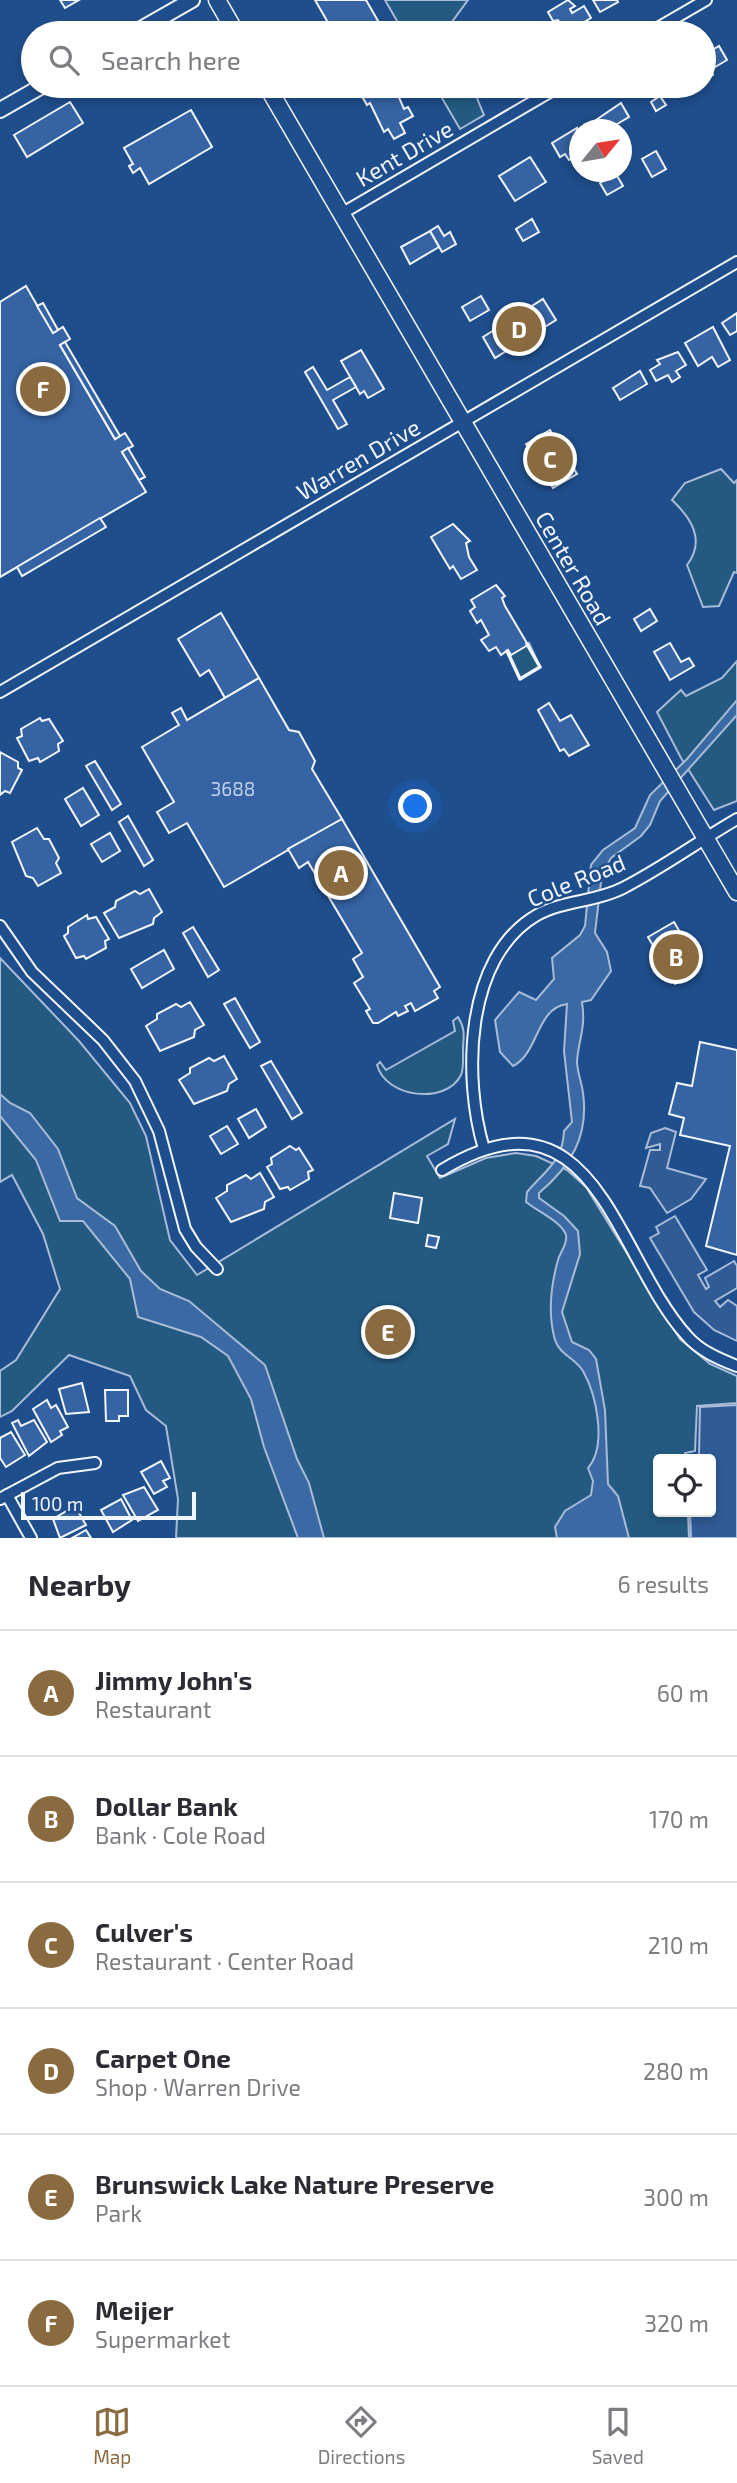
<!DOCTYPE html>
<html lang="en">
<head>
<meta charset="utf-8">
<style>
  :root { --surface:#fff; --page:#f2f2f3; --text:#2b2b33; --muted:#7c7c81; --line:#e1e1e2; --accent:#8a6a3f }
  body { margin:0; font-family:"Exo 2",sans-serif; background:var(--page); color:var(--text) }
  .controls { position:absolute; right:21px; bottom:21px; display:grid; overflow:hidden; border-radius:7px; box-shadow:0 4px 10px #0003 }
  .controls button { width:63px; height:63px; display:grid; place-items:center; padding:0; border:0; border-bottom:2px solid var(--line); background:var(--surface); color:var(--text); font:35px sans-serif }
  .compass { position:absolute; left:569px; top:119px; width:63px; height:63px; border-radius:50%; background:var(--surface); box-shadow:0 4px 10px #0003; rotate:60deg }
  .scale { position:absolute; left:21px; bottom:18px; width:175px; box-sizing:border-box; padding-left:7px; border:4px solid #f2f6ff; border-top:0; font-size:19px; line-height:24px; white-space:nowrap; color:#f2f6ff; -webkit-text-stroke:5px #1f4e8c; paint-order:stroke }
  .you { position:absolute; left:416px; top:807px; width:24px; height:24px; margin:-18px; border:5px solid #fff; border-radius:50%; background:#1a73e8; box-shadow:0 0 0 10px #1a73e833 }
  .badge { display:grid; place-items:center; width:46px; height:46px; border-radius:50%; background:var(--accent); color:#fff; font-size:23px; font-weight:700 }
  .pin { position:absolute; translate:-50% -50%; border:4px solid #fff; box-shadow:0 2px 7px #0006 }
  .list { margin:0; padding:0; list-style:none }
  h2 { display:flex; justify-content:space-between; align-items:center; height:91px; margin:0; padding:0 28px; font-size:30px }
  h2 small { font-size:23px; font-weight:400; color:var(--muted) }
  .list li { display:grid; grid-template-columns:46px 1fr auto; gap:21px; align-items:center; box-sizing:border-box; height:126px; padding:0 28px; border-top:2px solid var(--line) }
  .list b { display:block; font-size:26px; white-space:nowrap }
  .list p { margin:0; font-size:23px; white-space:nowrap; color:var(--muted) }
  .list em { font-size:23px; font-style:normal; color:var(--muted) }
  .icon { flex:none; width:38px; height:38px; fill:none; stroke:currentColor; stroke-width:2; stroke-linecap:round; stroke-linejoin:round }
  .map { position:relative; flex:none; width:737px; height:1538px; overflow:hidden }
  .search { position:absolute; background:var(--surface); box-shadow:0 4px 10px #0003; left:21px; right:21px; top:21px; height:77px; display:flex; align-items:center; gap:18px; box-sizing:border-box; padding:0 24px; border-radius:38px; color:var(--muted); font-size:26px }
  .sheet { height:847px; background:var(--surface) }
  nav { display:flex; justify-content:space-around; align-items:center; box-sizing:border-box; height:98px; border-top:2px solid var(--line); background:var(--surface); font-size:19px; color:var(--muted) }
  nav a { display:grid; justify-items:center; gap:4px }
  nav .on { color:var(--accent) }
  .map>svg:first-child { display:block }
</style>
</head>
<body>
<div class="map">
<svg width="737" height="1538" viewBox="0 0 737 1538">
  <rect width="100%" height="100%" fill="#1f4e8c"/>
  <g fill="#245a82" stroke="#a8bbd7" stroke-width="2">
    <polygon points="385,0 468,0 446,30 448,33 404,33"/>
    <polygon points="435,86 472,86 484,115 460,129"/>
    <path d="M721 469 734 483 737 480V573L734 572 719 606 703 607 687 565C706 540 691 518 672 500L685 483Z"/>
    <polygon points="529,643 540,667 520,679 507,651 511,655"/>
    <polygon points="737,661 737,801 714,810 681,758 657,712 681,690 686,696 722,678"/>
    <polygon points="0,958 79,1041 130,1103 146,1136 170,1240 197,1275 455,1119 448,1144 427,1156 440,1178 486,1158 516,1153 536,1156 567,1170 586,1187 680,1339 710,1364 737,1376 737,1403 697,1406 695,1451 685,1453 685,1459 658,1459 658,1512 688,1512 689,1538 176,1538 178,1499 166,1426 146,1410 130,1376 69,1355 12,1411 0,1417 0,1371 16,1360 60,1289 43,1234 12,1175 0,1182"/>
    <path d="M458 1017C465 1028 464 1035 463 1048 463 1056 464 1068 461 1075 446 1105 386 1098 377 1065L380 1062 386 1070 455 1031 453 1021Z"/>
  </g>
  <g fill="#305b95" stroke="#a8bbd7" stroke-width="2">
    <polygon points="665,1128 676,1132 667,1168 706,1179 691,1199 667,1213 650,1188 640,1186 650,1150 660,1150 660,1144 646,1148 651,1133"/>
    <polygon points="675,1216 707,1270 698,1275 706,1289 709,1287 705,1278 734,1261 737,1266 737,1288 715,1301 720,1307 728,1300 737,1306 737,1341 714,1330 694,1312 650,1238 659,1233 656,1227"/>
    <polygon points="737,1405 737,1538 691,1538 690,1512 711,1512 711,1459 689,1459 689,1457 699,1455 700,1407"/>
  </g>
  <g fill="#3b69a3" stroke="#a8bbd7" stroke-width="2">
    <path d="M737 700V715L660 801 650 825 641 836 611 858 602 873 595 933 607 952 611 971 591 1000 582 1002C586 1028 579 1037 577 1061 577 1072 582 1083 583 1093 589 1136 571 1166 539 1193V1198L564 1216 578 1231 580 1254 562 1312 572 1342 589 1350 596 1359 605 1410 608 1484 618 1496 629 1538H557L555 1527 565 1511 591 1495 593 1481 588 1468C607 1446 597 1396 583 1371 575 1358 560 1355 555 1340 548 1315 551 1285 558 1260 560 1252 568 1244 566 1235 562 1222 537 1211 526 1202L527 1192C545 1171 563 1161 564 1131L572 1122 564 1051 567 1004C536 1008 539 1053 513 1066L500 1052 495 1020 519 992 536 1000 554 979 552 958 580 935 585 926 591 865 603 850 635 828 650 795 687 759Z"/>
    <polygon points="0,1094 10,1103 30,1113 58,1149 77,1198 115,1226 141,1271 160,1289 189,1301 265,1365 297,1459 309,1483 324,1538 298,1538 264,1447 251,1399 228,1356 201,1337 138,1317 130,1279 83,1221 60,1221 36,1160 0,1116"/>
  </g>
  <g fill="#3563a3" stroke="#f2f6ff" stroke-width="2">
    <polygon points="60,0 79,0 65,8"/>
    <polygon points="315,0 366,0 385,33 334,33"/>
    <polygon points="568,0 575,6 570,9 572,13 584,6 591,18 565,33 557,33 553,24 559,20 553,21 548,12"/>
    <polygon points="593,0 617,0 618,2 600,12"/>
    <polygon points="719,46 727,60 710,70 713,75 704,80 704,55"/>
    <polygon points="351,86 394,86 404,109 408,107 413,116 400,123 405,133 394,139 388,129 384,132 370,103 367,105 360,93 357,95"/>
    <polygon points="658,86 680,86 663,95"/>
    <polygon points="660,96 666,105 656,111 651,102"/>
    <polygon points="70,102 83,123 27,157 14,135"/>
    <polygon points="621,103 629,117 607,130 597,130 593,122"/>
    <polygon points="191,110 212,147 149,184 140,168 133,173 129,166 133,164 124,148"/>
    <polygon points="577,128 580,154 569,160 565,154 560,157 552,143"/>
    <polygon points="656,151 666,169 652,177 642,159"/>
    <polygon points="530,157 546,182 515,201 499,176"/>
    <polygon points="616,174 623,186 607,195 600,183"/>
    <polygon points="532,219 539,232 523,241 516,229"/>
    <polygon points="438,226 444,236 450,232 456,244 442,252 430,231"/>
    <polygon points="430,231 439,247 410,264 401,247"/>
    <polygon points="26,286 53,333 63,327 70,339 60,345 115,439 125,433 133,446 122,452 146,492 0,577 0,302"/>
    <polygon points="481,296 489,310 470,321 462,307"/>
    <polygon points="543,299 556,320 495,358 483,337"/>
    <polygon points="43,303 58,330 53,333 37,306"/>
    <polygon points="737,313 737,331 730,335 722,323"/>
    <polygon points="713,327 730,360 718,367 712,357 698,366 685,343"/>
    <polygon points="65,342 120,436 115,439 60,345"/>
    <polygon points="361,350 384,389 368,398 364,391 360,394 341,361"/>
    <polygon points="678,352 686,365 676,371 680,377 672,382 668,375 656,381 650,370 660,364 657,360"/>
    <polygon points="313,367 327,390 350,377 356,387 333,400 347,424 338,429 305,372"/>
    <polygon points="640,371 647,384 620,400 613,388"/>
    <polygon points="550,430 577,474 553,488 526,444"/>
    <polygon points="128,448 145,477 139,480 122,452"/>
    <polygon points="100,518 106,527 22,576 17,567"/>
    <polygon points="453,524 470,541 466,543 469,557 477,570 461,579 453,566 450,569 431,537"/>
    <polygon points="496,585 505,596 502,598 505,606 528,645 511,655 508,650 501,655 496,647 489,651 481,640 489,635 481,620 477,623 470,611 475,607 471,600"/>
    <polygon points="650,609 657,621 641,631 634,619"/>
    <polygon points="221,613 259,678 225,698 209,670 200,676 178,639"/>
    <polygon points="670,643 681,662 689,658 694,666 670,680 654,652"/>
    <polygon points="259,678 289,730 299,732 315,761 312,769 342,819 224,887 187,823 169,833 157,812 174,802 142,747 179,725 172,713 181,708 187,720"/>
    <polygon points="549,703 560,721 571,715 589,745 569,756 564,749 560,751 538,710"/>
    <polygon points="40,718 42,721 49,719 63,741 58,744 59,751 40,762 38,758 29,761 17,738 22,736 21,729"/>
    <polygon points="0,752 18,762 18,768 22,770 10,793 5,791 0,795"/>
    <polygon points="95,761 121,804 112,810 86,766"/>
    <polygon points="83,788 99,815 81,826 65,799"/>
    <polygon points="128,816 153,860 144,866 119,822"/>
    <polygon points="342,819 440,987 434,991 438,998 415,1011 411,1003 405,1006 408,1011 398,1016 396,1012 378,1023 373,1023 366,1011 370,1009 354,983 363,977 353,959 362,953 308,862 299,868 288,849"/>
    <polygon points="37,828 44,839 49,839 59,858 56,863 61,873 38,886 33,878 26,876 12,842"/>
    <polygon points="110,833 120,851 102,862 91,844"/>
    <polygon points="149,889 162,912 154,918 153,924 119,938 104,913 115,907 116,901 135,891 140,894"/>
    <polygon points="87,915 88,919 96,917 109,939 105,941 106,948 86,959 84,956 76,958 64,936 68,933 68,927"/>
    <polygon points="674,922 695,958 681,966 687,977 675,984 648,937"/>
    <polygon points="193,927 219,970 208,977 183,933"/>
    <polygon points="164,950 174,969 142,988 131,969"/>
    <polygon points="235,998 260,1042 250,1048 224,1004"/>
    <polygon points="190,1002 204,1025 195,1030 194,1037 160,1051 146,1026 157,1019 157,1014 176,1004 181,1007"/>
    <polygon points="700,1042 737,1050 737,1255 706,1246 730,1146 680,1135 684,1118 669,1114 677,1083 692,1086"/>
    <polygon points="224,1056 237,1079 229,1084 227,1091 194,1104 179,1080 190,1073 190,1068 209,1058 214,1061"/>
    <polygon points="271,1061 302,1113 292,1119 261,1066"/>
    <polygon points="256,1109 266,1127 249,1138 238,1119"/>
    <polygon points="227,1126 238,1144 221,1154 210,1136"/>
    <polygon points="290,1146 296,1150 299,1148 313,1170 308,1172 309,1179 290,1190 288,1187 280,1189 267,1167 272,1164 271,1158"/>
    <polygon points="260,1173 274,1197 265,1202 264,1209 231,1222 216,1198 227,1191 227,1185 246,1175 251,1179"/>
    <polygon points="394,1193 422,1198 418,1223 390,1218"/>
    <polygon points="428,1235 439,1237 436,1248 426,1246"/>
    <polygon points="82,1383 89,1412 66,1414 59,1389"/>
    <polygon points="105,1390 128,1390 128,1416 119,1416 119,1421 106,1421"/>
    <polygon points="47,1400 51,1408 56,1405 68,1427 60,1431 62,1435 51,1442 33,1409"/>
    <polygon points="18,1420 21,1426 34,1420 47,1442 29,1456 12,1423"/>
    <polygon points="11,1432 25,1455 6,1467 0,1458 0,1438"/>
    <polygon points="161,1461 170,1478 163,1481 167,1487 154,1494 141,1472"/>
    <polygon points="144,1487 158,1510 138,1521 123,1495"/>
    <polygon points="121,1499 132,1520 113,1532 101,1510"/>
    <polygon points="75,1506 86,1525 60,1538 53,1519"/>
    <polygon points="86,1530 91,1538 72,1538"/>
  </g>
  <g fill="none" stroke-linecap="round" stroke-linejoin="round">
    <g stroke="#f2f6ff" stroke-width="14">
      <g id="street">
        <polyline points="649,33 706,0"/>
        <polyline points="341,214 560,86"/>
        <polyline points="0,692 737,262"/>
        <polyline points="0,926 32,972 103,1040 135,1081 159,1131 185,1229 196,1247 217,1269"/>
        <path d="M484 1149C463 1079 464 957 537 915 564 900 596 902 623 888 662 868 699 841 737 819"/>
        <path d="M442 1170C596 1077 614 1256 687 1336 700 1351 719 1359 737 1366"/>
        <polyline points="7,1495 31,1538"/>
        <polyline points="0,1499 58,1468 95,1463"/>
      </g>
    </g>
    <g stroke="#f2f6ff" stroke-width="18">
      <g id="secondary">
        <polyline points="134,33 192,0"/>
        <polyline points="0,110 42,86"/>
      </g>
    </g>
    <g stroke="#f2f6ff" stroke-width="19">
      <g id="primary">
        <polyline points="217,0 236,33"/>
        <polyline points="267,86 737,892"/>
      </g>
    </g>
    <use href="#street" stroke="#1f4e8c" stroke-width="10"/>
    <use href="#secondary" stroke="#1f4e8c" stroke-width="14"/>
    <use href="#primary" stroke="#1f4e8c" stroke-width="16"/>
    <polyline stroke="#f2f6ff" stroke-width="3.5" points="507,651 520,679 540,667 527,644"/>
  </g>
  <g text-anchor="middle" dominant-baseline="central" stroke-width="5" stroke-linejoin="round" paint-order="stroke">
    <g font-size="19" fill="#c3d1e8">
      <text x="233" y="788">3688</text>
    </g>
    <g font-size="23" fill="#f2f6ff" stroke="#1f4e8c">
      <text transform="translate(404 153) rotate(-30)">Kent Drive</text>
      <text transform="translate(358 459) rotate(-30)">Warren Drive</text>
      <text transform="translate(574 568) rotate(60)">Center Road</text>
      <text transform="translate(576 880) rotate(-22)">Cole Road</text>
    </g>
  </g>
</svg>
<div class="controls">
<button><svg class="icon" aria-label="locate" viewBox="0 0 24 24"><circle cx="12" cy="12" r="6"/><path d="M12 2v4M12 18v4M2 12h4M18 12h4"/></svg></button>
</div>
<svg class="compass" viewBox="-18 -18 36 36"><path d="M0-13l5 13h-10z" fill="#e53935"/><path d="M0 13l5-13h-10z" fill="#7c7c81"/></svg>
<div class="scale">100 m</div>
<div class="you"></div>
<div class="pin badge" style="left:341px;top:873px">A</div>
<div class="pin badge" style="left:676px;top:957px">B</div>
<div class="pin badge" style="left:550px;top:459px">C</div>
<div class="pin badge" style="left:519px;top:329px">D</div>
<div class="pin badge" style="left:388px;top:1332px">E</div>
<div class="pin badge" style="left:43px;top:389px">F</div>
<div class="search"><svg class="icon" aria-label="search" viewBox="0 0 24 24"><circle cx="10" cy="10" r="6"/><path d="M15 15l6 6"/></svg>Search here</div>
</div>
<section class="sheet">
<h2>Nearby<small>6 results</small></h2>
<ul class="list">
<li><span class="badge">A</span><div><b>Jimmy John's</b><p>Restaurant</p></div><em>60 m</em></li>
<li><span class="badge">B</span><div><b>Dollar Bank</b><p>Bank · Cole Road</p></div><em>170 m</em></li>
<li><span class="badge">C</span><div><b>Culver's</b><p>Restaurant · Center Road</p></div><em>210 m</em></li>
<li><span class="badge">D</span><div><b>Carpet One</b><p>Shop · Warren Drive</p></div><em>280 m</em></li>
<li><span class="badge">E</span><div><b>Brunswick Lake Nature Preserve</b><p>Park</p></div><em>300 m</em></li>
<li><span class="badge">F</span><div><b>Meijer</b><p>Supermarket</p></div><em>320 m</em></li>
</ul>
</section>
<nav>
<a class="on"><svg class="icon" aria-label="map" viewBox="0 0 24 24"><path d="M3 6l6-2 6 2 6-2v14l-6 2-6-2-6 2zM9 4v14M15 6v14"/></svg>Map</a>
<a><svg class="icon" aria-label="directions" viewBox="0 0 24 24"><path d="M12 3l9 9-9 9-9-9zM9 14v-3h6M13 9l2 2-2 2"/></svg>Directions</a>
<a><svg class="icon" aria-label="saved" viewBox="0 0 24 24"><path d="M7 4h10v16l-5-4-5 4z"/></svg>Saved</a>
</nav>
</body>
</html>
